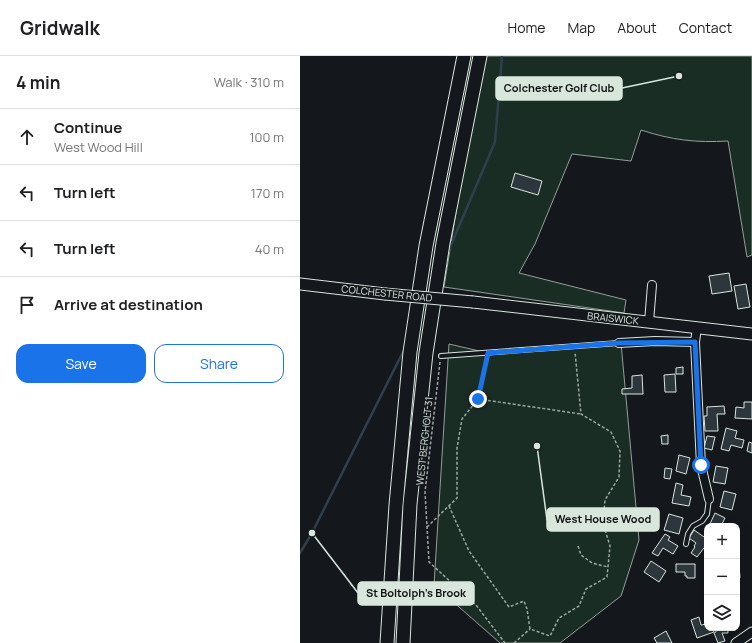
<!DOCTYPE html>
<html lang="en">
<head>
<meta charset="utf-8">
<style>
  :root { --surface:#fff; --page:#f2f2f2; --text:#202124; --muted:#757577; --line:#e0e0e0; --accent:#1a73e8 }
  body { margin:0; font-family:Manrope,sans-serif; background:var(--page); color:var(--text) }
  .controls { position:absolute; right:12px; bottom:12px; display:grid; overflow:hidden; border-radius:8px; box-shadow:0 2px 10px #0003 }
  .controls button { width:36px; height:36px; display:grid; place-items:center; padding:0; border:0; border-bottom:1px solid var(--line); background:var(--surface); color:var(--text); font:20px sans-serif }
  .stop { position:absolute; width:12px; height:12px; margin:-9px; border:3px solid #1a73e8; border-radius:50%; background:#fff }
  .stop.end { background:#1a73e8; border-color:#fff; box-shadow:0 1px 4px #0008 }
  .list { margin:0; padding:0; list-style:none }
  h2 { display:flex; justify-content:space-between; align-items:center; height:52px; margin:0; padding:0 16px; font-size:17px }
  h2 small { font-size:13px; font-weight:400; color:var(--muted) }
  .list li { display:grid; grid-template-columns:26px 1fr auto; gap:12px; align-items:center; box-sizing:border-box; height:56px; padding:0 16px; border-top:1px solid var(--line) }
  .list b { display:block; font-size:15px; white-space:nowrap }
  .list p { margin:0; font-size:13px; white-space:nowrap; color:var(--muted) }
  .list em { font-size:13px; font-style:normal; color:var(--muted) }
  .actions { display:flex; gap:8px; padding:12px 16px }
  .actions a { flex:1; padding:9px 0; border:1px solid var(--accent); border-radius:12px; text-align:center; font-size:14px; color:var(--accent) }
  .actions .main { background:var(--accent); color:#fff }
  .icon { flex:none; width:22px; height:22px; fill:none; stroke:currentColor; stroke-width:2; stroke-linecap:round; stroke-linejoin:round }
  .map { position:relative; flex:none; width:452px; height:587px; overflow:hidden }
  header { display:flex; align-items:center; gap:24px; box-sizing:border-box; height:56px; padding:0 20px; background:var(--surface); border-bottom:1px solid var(--line) }
  header strong { font-size:19px }
  nav { display:flex; gap:22px; margin-inline-start:auto; font-size:14px }
  main { display:flex }
  aside { flex:1; background:var(--surface) }
  .map>svg:first-child { display:block }
</style>
</head>
<body>
<header>
<strong>Gridwalk</strong>
<nav><a>Home</a><a>Map</a><a>About</a><a>Contact</a></nav>
</header>
<main>
<aside>
<h2>4 min<small>Walk · 310 m</small></h2>
<ul class="list">
<li><svg class="icon" aria-label="ahead" viewBox="0 0 24 24"><path d="M12 20V5M6 11l6-6 6 6"/></svg><div><b>Continue</b><p>West Wood Hill</p></div><em>100 m</em></li>
<li><svg class="icon" aria-label="left" viewBox="0 0 24 24"><path d="M17 20v-9H6M10 6l-5 5 5 5"/></svg><div><b>Turn left</b></div><em>170 m</em></li>
<li><svg class="icon" aria-label="left" viewBox="0 0 24 24"><path d="M17 20v-9H6M10 6l-5 5 5 5"/></svg><div><b>Turn left</b></div><em>40 m</em></li>
<li><svg class="icon" aria-label="arrive" viewBox="0 0 24 24"><path d="M6 21V4h12l-3 4 3 4H6"/></svg><div><b>Arrive at destination</b></div></li>
</ul>
<div class="actions"><a class="main">Save</a><a>Share</a></div>
</aside>
<div class="map">
<svg width="452" height="587" viewBox="0 0 452 587">
  <rect width="100%" height="100%" fill="#14181c"/>
  <g fill="#1a2d24" stroke="#939e99">
    <path d="M181 0H452V199L447 201 428 85C397 87 371 84 341 74L331 105 272 98 235 188 219 217 326 244 324 257 144 231Z"/>
    <polygon points="321,287 339,484 321,540 260,587 200,587 134,529 149,288 188,297"/>
  </g>
  <g fill="none" stroke-linecap="round" stroke-linejoin="round">
    <g stroke="#2f3f4d" stroke-width="2.5">
      <polyline points="148,196 195,86 202,0"/>
      <polyline points="0,497 12,477 105,292"/>
    </g>
  </g>
  <g fill="#2c363c" stroke="#d8e6dc">
    <polygon points="215,117 242,125 238,139 211,131"/>
    <polygon points="429,217 432,235 412,238 409,220"/>
    <polygon points="446,228 450,251 438,253 434,230"/>
    <polygon points="383,311 383,318 376,318 376,312"/>
    <polygon points="375,318 376,336 365,336 364,319"/>
    <polygon points="342,319 343,338 322,338 322,333 332,332 332,320"/>
    <polygon points="444,346 452,346 452,363 435,362 436,351 444,352"/>
    <polygon points="424,350 425,358 417,358 418,375 405,375 404,360 407,360 407,351"/>
    <polygon points="426,372 437,375 435,382 444,384 442,392 431,389 429,395 421,393"/>
    <polygon points="368,379 368,388 362,388 361,380"/>
    <polygon points="407,380 415,381 412,394 404,392"/>
    <polygon points="449,386 452,387 452,397 447,395"/>
    <polygon points="379,399 390,402 386,418 376,415"/>
    <polygon points="416,410 428,412 425,428 413,426"/>
    <polygon points="365,412 372,413 370,423 364,422"/>
    <polygon points="376,427 383,429 381,439 391,441 389,450 372,447"/>
    <polygon points="424,435 436,438 432,454 420,451"/>
    <polygon points="415,457 425,462 421,470 409,470"/>
    <polygon points="369,458 383,462 379,478 364,474"/>
    <polygon points="394,474 407,483 407,488 397,501 391,497 395,491 394,490 396,487 389,482"/>
    <polygon points="365,478 370,481 368,484 378,490 373,498 363,492 358,500 352,497"/>
    <polygon points="351,505 366,515 359,526 344,516"/>
    <polygon points="376,508 395,508 395,522 387,522 387,520 385,520 385,516 376,516"/>
    <polygon points="437,508 439,508 440,522 437,522"/>
    <polygon points="399,561 401,569 407,568 407,572 412,572 414,576 397,582 391,564"/>
    <polygon points="416,572 428,572 428,577 422,577 425,585 418,587 414,577 416,576"/>
    <polygon points="366,575 372,587 357,587 354,582"/>
  </g>
  <g fill="none" stroke-linecap="round" stroke-linejoin="round">
    <g stroke="#d8e6dc" stroke-width="6">
      <g id="service">
        <polyline points="141,300 319,287"/>
        <polyline points="386,488 388,478 393,470 402,465 407,458 409,443"/>
      </g>
    </g>
    <g stroke="#d8e6dc" stroke-width="10">
      <g id="minor">
        <polyline points="349,266 352,229"/>
        <polyline points="397,271 395,286 401,409 409,443"/>
        <polyline points="319,287 355,285 395,286"/>
      </g>
    </g>
    <g stroke="#d8e6dc" stroke-width="11">
      <polyline id="tertiary" points="436,587 452,576"/>
    </g>
    <g stroke="#d8e6dc" stroke-width="13">
      <g id="secondary">
        <polyline points="0,228 85,238"/>
        <polyline points="173,246 452,278"/>
      </g>
    </g>
    <g stroke="#d8e6dc" stroke-width="15">
      <g id="trunk">
        <polyline points="87,587 96,449 110,296 126,190 164,0"/>
        <polyline points="103,587 110,448 126,297 143,187 180,0"/>
      </g>
    </g>
    <g stroke="#9da8a2" stroke-width="1.5" stroke-dasharray="3 2" stroke-linecap="butt">
      <polyline points="140,306 125,436 129,506 176,549 205,587"/>
      <polyline points="178,343 281,358"/>
      <polyline points="149,450 169,495 209,551 224,545 227,553 230,573 250,580 259,562 279,550 286,533 307,521 310,490 303,467 305,444 319,421 320,395 311,376 281,358 275,296"/>
      <polyline points="127,471 157,442 157,392 162,363 178,343 187,304"/>
      <polyline points="278,490 281,499 292,507 308,511"/>
      <polyline points="214,587 230,573"/>
    </g>
    <use href="#service" stroke="#14181c" stroke-width="4"/>
    <use href="#minor" stroke="#14181c" stroke-width="8"/>
    <use href="#tertiary" stroke="#14181c" stroke-width="9"/>
    <use href="#secondary" stroke="#14181c" stroke-width="11"/>
    <use href="#trunk" stroke="#14181c" stroke-width="13"/>
    <g stroke="#d8e6dc" stroke-width="13" stroke-linecap="butt">
      <polyline id="secondary-bridge" points="85,238 173,246"/>
    </g>
    <use href="#secondary-bridge" stroke="#14181c" stroke-width="11"/>
  </g>
  <g fill="none" stroke-linecap="round" stroke-linejoin="round">
    <polyline stroke="#1a73e8" stroke-width="5" points="178,343 188,297 318,287 395,286 401,409"/>
  </g>
  <g text-anchor="middle" dominant-baseline="central" stroke-width="3" stroke-linejoin="round" paint-order="stroke">
    <g font-size="10" fill="#d8e6dc" stroke="#14181c">
      <text transform="translate(87 237) rotate(6)">COLCHESTER ROAD</text>
      <text transform="translate(313 262) rotate(6)">BRAISWICK</text>
      <text transform="translate(124 385) rotate(-84)">WEST BERGHOLT 31</text>
    </g>
  </g>
  <path fill="none" stroke="#d8e6dc" stroke-width="1.5" d="M379 20L322 32M237 390L247 464M12 477L58 537"/>
  <g fill="#d8e6dc" stroke="#14181c" stroke-width="1.5">
    <circle cx="379" cy="20" r="4"/>
    <circle cx="237" cy="390" r="4"/>
    <circle cx="12" cy="477" r="4"/>
  </g>
  <g fill="#d8e6dc" stroke="#d8e6dc" stroke-width="1.5">
    <rect x="196" y="21" width="126" height="23" rx="4"/>
    <rect x="247" y="452" width="112" height="23" rx="4"/>
    <rect x="58" y="526" width="116" height="23" rx="4"/>
  </g>
  <g font-size="11" text-anchor="middle" font-weight="bold" fill="#111">
    <text x="259" y="36">Colchester Golf Club</text>
    <text x="303" y="467">West House Wood</text>
    <text x="116" y="541">St Boltolph's Brook</text>
  </g>
</svg>
<div class="controls">
<button>+</button>
<button>−</button>
<button><svg class="icon" aria-label="layers" viewBox="0 0 24 24"><path d="M12 4l9 5-9 5-9-5zM3 14l9 5 9-5"/></svg></button>
</div>
<div class="stop" style="left:401px;top:409px"></div>
<div class="stop end" style="left:178px;top:343px"></div>
</div>
</main>
</body>
</html>
